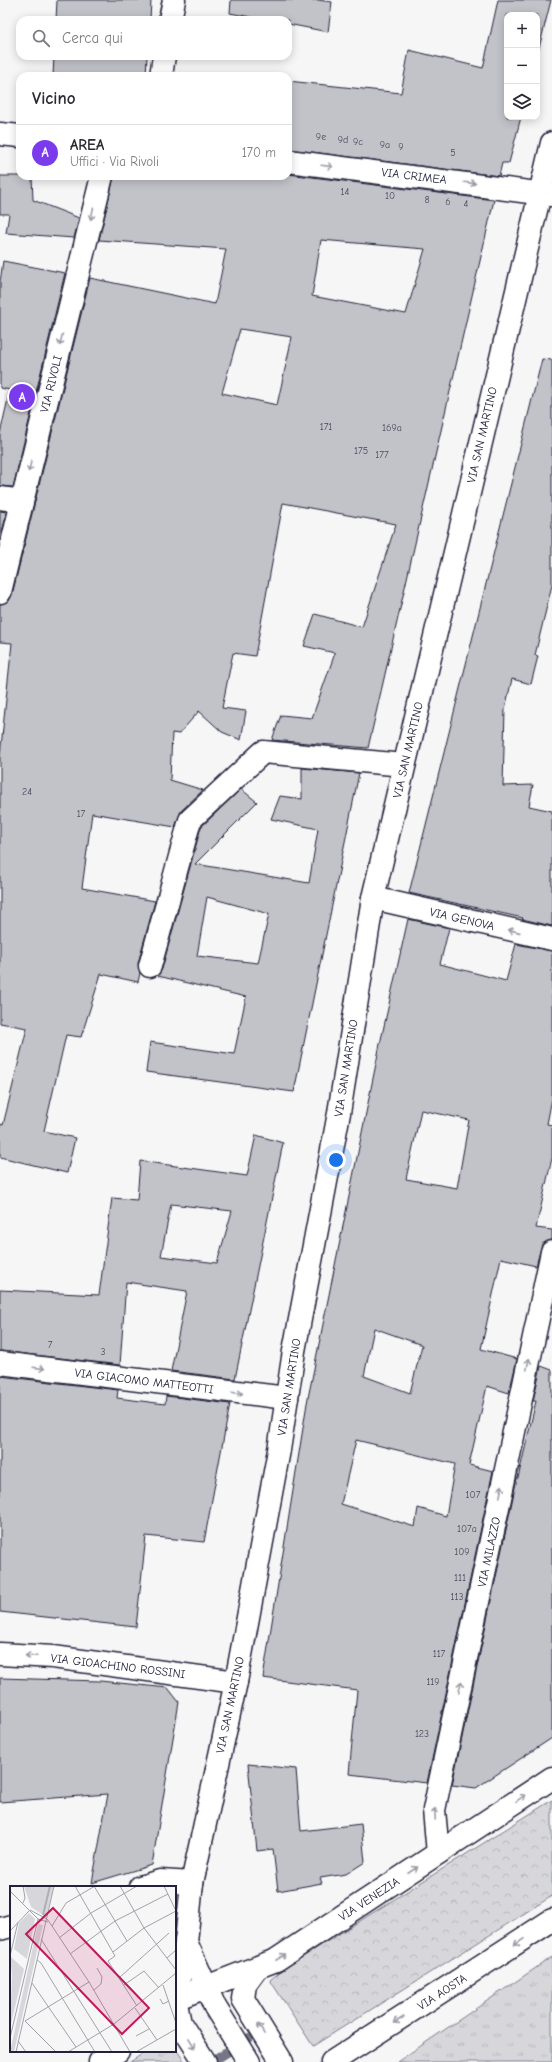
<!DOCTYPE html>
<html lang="it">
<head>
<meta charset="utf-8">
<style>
  :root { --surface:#fff; --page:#f7f7f7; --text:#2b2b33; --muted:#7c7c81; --line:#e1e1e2; --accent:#7c3aed }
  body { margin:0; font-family:"Comic Neue",sans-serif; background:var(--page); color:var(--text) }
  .controls { position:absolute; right:12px; top:12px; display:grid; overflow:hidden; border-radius:8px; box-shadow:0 2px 10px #0003 }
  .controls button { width:36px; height:36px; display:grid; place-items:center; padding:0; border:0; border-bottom:1px solid var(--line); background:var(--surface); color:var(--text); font:20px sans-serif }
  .you { position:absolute; left:336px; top:1160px; width:14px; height:14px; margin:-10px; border:3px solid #fff; border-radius:50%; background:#1a73e8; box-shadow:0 0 0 6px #1a73e833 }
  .badge { display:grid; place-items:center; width:26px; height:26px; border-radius:50%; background:var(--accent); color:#fff; font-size:13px; font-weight:700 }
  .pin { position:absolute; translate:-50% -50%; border:2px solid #fff; box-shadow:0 1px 4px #0006 }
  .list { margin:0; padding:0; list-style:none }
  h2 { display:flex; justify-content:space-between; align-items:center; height:52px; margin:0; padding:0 16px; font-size:17px }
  h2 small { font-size:13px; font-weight:400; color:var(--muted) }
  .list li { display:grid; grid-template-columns:26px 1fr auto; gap:12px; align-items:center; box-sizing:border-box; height:56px; padding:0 16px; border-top:1px solid var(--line) }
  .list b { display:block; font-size:15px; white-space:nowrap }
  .list p { margin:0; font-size:13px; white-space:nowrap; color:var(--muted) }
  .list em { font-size:13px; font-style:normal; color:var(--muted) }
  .icon { flex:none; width:22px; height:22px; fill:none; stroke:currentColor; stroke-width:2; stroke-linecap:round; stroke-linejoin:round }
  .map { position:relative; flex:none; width:552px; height:2062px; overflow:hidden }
  .search { position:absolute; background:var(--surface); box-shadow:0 2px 10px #0003; left:16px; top:16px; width:276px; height:44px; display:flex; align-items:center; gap:10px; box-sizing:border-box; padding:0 14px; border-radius:12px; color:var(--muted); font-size:15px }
  .panel { position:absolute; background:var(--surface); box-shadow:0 2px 10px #0003; left:16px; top:72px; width:276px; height:108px; border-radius:12px }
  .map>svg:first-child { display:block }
</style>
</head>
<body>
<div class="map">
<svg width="552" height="2062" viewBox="0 0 552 2062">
  <defs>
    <pattern id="grass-tufts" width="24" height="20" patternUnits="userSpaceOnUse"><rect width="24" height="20" fill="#d7d7db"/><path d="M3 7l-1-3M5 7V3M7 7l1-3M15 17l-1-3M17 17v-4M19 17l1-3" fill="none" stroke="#b8b8bd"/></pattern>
    <pattern id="park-crowns" width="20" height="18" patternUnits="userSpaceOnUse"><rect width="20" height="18" fill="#d7d7db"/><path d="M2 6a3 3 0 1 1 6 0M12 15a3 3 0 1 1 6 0" fill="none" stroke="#b8b8bd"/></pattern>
  </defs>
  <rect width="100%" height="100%" fill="#f6f6f7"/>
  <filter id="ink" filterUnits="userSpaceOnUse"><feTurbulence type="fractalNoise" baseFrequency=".025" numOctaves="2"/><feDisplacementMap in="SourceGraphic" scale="8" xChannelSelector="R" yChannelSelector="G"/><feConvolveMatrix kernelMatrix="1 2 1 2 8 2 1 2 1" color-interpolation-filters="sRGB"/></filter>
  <g filter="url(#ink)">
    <g fill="url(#grass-tufts)" stroke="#7c7c8b">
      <polygon points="552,1957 552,2062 397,2062"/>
      <polygon points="175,2048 185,2062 130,2062 147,2051 175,2051"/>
    </g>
    <polygon fill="url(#park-crowns)" stroke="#7c7c8b" points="552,1800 552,1896 313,2046 270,1980 282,1970"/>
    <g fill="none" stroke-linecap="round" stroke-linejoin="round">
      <polyline stroke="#767685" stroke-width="10" points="211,2062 249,2038"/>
    </g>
    <g fill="#c2c2c9" stroke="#22223b" fill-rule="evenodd">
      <polygon points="57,0 151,0 150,20 56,20"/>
      <polygon points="231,0 318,0 332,2 328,32 288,24 288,20 266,20 230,13"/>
      <polygon points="498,0 551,0 537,56 537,15 507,15 507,117 521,117 509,163 502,163 499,176 288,149 288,81 401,93 409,50 483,68"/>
      <polygon points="54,56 147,56 146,76 53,76"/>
      <path d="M288 174 494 200 368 748 272 740 281 715 312 718 335 653 304 646 315 614 362 627 396 524 283 503 255 656 233 653 222 708 246 711 241 740 222 732 199 711 179 734 172 733 170 780 203 790 181 811 175 827 92 813 82 888 155 901 138 963 140 973 138 982 101 974 81 1037 66 1035 44 1131 75 1138 67 1173 0 1157V1124L3 1125 27 1028 0 1023V756L12 643 0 642V604L9 601 12 595 90 278 215 304 226 249 99 240 114 176H288ZM321 240 425 249 406 314 312 296ZM240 329 292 337 277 405 222 393Z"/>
      <polygon points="0,176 32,176 33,200 79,218 74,238 6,233 9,214 0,214"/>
      <polygon points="3,261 65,273 13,487 0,486 0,434 10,390 0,388 0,282"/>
      <polygon points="542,359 552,360 552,585 535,655 538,656 531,684 512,679 505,709 503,786 533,785 529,806 552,811 552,926 522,919 523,918 409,893"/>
      <polygon points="0,511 7,512 0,540"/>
      <path d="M302 768 359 773 294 1092 146 1072 150 1042 234 1054 246 997 158 976 162 969 201 827 241 789 257 802 195 864 309 883 318 829 271 819 280 796 302 799ZM207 897 269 914 258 963 197 956Z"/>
      <path d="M408 919 449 928 440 964 506 981 516 944 552 951V1098L547 1124 552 1125V1158L536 1228 552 1230V1240L542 1244 536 1266 501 1258 481 1349 517 1359 509 1393 487 1386 469 1465 493 1471 427 1783 349 1774 357 1690 263 1678 307 1403 380 1044ZM421 1110 469 1120 457 1188 406 1179ZM374 1328 422 1345 410 1393 364 1376ZM356 1440 455 1464 446 1516 418 1508 415 1527 341 1504Z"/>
      <path d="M256 1135 283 1143 235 1379 171 1371 187 1291 126 1282 120 1365 0 1351V1290L99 1295 112 1198 137 1200 140 1161 247 1176ZM171 1204 232 1211 217 1263 161 1256Z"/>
      <polygon points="541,1366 552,1370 552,1738 476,1788 452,1785 517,1478 518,1478 536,1401 533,1401"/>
      <polygon points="0,1376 118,1390 117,1398 165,1404 166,1396 230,1404 204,1542 146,1536 136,1627 0,1612"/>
      <polygon points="0,1678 100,1681 168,1688 179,1702 152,1865 92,1883 108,1794 0,1802"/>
      <polygon points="248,1764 296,1769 301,1831 361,1824 365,1862 346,1874 320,1878 322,1883 278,1891 273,1849 257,1851"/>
    </g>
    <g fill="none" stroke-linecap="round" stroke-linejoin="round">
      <g stroke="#22223b" stroke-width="25">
        <g id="minor">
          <polyline points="170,20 174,0"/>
          <polyline points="161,76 164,56"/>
          <polyline points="0,134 20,136"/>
          <polyline points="288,161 552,195"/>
          <polyline points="0,498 22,501"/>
          <polyline points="0,592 102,176"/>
          <polyline points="373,898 552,939"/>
          <polyline points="150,966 190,820 263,752 404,765"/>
          <polyline points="0,1363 287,1398"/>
          <polyline points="0,1654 53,1657 236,1682"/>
          <polyline points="438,1853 434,1810 552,1252"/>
          <polyline points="140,1887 160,1881 192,1883"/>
          <polyline points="0,1929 11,1926"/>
          <polyline points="186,1942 215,2007 249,2062"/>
          <polyline points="256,1969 245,1984 243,1999 282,2062"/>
          <polyline points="175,1999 276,1960 552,1778"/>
          <polyline points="100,2062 118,2051"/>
          <polyline points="205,2062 180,2023 175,1999 186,1942 192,1883 236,1682 279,1450 294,1351 339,1113 373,898 552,143"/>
          <polyline points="332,2062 552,1920"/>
        </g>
      </g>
      <use href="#minor" stroke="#fff" stroke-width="22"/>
    </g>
    <defs><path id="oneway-shaft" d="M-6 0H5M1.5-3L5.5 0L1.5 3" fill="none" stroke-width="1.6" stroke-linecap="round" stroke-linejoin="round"/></defs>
    <g stroke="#9c9ca7">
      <use href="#oneway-shaft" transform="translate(327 166) rotate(7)"/>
      <use href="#oneway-shaft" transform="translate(470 183) rotate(7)"/>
      <use href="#oneway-shaft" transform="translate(92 214) rotate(104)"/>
      <use href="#oneway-shaft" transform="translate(61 340) rotate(104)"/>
      <use href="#oneway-shaft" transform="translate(30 466) rotate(104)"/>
      <use href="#oneway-shaft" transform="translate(514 931) rotate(-167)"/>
      <use href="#oneway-shaft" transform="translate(528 1364) rotate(-78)"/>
      <use href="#oneway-shaft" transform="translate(39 1368) rotate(7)"/>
      <use href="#oneway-shaft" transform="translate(237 1393) rotate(7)"/>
      <use href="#oneway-shaft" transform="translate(501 1491) rotate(-78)"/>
      <use href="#oneway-shaft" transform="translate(31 1656) rotate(-177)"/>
      <use href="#oneway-shaft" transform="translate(460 1687) rotate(-78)"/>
      <use href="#oneway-shaft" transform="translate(521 1798) rotate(-34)"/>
      <use href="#oneway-shaft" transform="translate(435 1814) rotate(-92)"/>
      <use href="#oneway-shaft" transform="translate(413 1870) rotate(-33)"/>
      <use href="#oneway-shaft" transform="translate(519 1942) rotate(147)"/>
      <use href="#oneway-shaft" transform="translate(281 1957) rotate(-33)"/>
      <use href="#oneway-shaft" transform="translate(399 2020) rotate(147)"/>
      <use href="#oneway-shaft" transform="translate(261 2029) rotate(-122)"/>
      <use href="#oneway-shaft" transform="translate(192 2043) rotate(58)"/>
    </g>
  </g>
  <g text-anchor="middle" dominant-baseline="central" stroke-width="3.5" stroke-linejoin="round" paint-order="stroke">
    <g font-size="10" fill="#4a4a5e">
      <text x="321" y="137">9e</text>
      <text x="343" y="140">9d</text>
      <text x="358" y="142">9c</text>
      <text x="385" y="145">9a</text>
      <text x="401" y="147">9</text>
      <text x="453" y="153">5</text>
      <text x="345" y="192">14</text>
      <text x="390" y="196">10</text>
      <text x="427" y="200">8</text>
      <text x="448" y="202">6</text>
      <text x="466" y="204">4</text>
      <text x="326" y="427">171</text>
      <text x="392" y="428">169a</text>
      <text x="361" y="451">175</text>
      <text x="382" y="455">177</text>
      <text x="27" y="792">24</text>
      <text x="81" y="814">17</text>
      <text x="50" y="1345">7</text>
      <text x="103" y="1352">3</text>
      <text x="473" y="1495">107</text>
      <text x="467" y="1529">107a</text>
      <text x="462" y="1552">109</text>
      <text x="460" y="1578">111</text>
      <text x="457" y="1597">113</text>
      <text x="439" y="1654">117</text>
      <text x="433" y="1682">119</text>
      <text x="422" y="1734">123</text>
    </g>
    <g font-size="12" fill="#22223b" stroke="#fff">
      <text transform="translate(414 176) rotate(7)">VIA CRIMEA</text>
      <text transform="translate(51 384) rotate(-76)">VIA RIVOLI</text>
      <text transform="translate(482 435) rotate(-77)">VIA SAN MARTINO</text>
      <text transform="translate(408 750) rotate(-77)">VIA SAN MARTINO</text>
      <text transform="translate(462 919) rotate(13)">VIA GENOVA</text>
      <text transform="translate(346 1068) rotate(-81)">VIA SAN MARTINO</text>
      <text transform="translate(144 1381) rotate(7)">VIA GIACOMO MATTEOTTI</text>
      <text transform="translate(289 1387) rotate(-81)">VIA SAN MARTINO</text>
      <text transform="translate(489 1552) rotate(-78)">VIA MILAZZO</text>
      <text transform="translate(118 1666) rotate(7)">VIA GIOACHINO ROSSINI</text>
      <text transform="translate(230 1705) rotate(-78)">VIA SAN MARTINO</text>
      <text transform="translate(369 1899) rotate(-33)">VIA VENEZIA</text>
      <text transform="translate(442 1992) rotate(-33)">VIA AOSTA</text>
    </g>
  </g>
  <g transform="translate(10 1886)">
    <rect width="166" height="166" fill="#f6f6f7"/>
    <path d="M14 0H44L36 31 21 21ZM19 27 25 33 17 73 4 63 9 37Z" fill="#d7d7db"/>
    <path d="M28 38 33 39 4 166H0ZM0 70 14 83 0 142 2 89Z" fill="#d7d7db"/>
    <path fill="none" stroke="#aeaeb7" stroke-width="2" d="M33 29 40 0"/>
    <path fill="none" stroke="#a1a1ac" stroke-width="1" d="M13 0 15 12 13 17M65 0 105 70 98 75 127 120M84 0 117 55M110 0 134 42 166 84M154 0 166 25M0 5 28 33 38 36M20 24 37 33 42 40 79 96 120 166M42 40 56 17 85 0M0 45 20 24M49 52 81 27 127 0M31 53 102 166M103 66 134 42 166 25M60 68 105 35 158 8M0 70 8 36M157 72 166 64M27 74 31 77 85 166M110 91 159 47M22 97 66 161M114 99 134 85 149 102M153 99 166 137M84 104 91 98 92 91 87 82M150 113 153 118 159 115M125 122 147 154M15 135 79 96M15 135 46 166M126 150 139 143M0 152 28 33M8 155 16 166M6 166 44 0M58 166 104 138 166 87M126 166 166 143"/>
    <path fill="#c2185b" fill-opacity="0.15" stroke="#c2185b" stroke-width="2" d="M43 22 139 122 112 148 16 48Z"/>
    <rect width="166" height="166" fill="none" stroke="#22223b" stroke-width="2"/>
  </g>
</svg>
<div class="controls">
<button>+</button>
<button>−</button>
<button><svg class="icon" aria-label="layers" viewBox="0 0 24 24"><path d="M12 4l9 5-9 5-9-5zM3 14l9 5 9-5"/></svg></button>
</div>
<div class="you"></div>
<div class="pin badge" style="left:22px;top:397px">A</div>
<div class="search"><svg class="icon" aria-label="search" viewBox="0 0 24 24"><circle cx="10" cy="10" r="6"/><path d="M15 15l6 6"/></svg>Cerca qui</div>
<section class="panel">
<h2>Vicino<small></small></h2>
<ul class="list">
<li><span class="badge">A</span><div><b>AREA</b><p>Uffici · Via Rivoli</p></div><em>170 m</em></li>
</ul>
</section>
</div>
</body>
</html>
